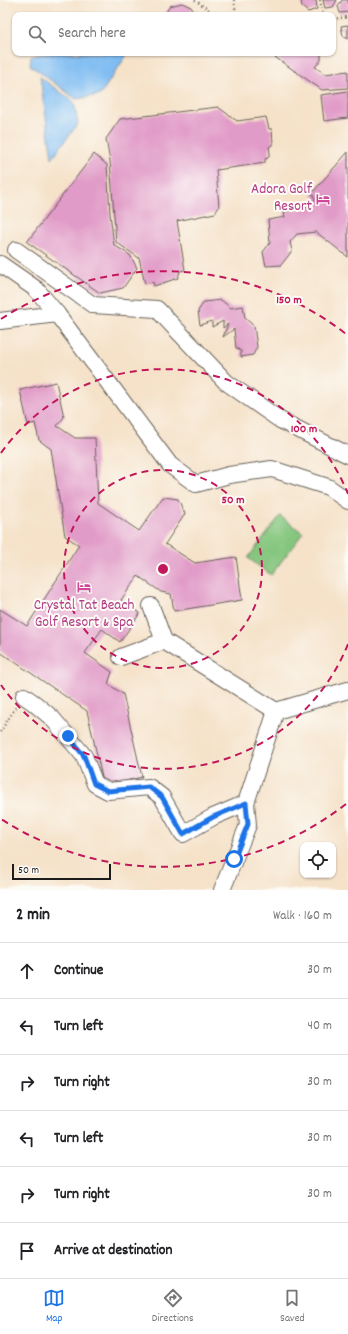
<!DOCTYPE html>
<html lang="en">
<head>
<meta charset="utf-8">
<style>
  :root { --surface:#fff; --page:#f6f6f6; --text:#202124; --muted:#757577; --line:#e0e0e0; --accent:#1a73e8 }
  body { margin:0; font-family:Dekko,sans-serif; background:var(--page); color:var(--text) }
  .controls { position:absolute; right:12px; bottom:12px; display:grid; overflow:hidden; border-radius:8px; box-shadow:0 1px 3px #0004 }
  .controls button { width:36px; height:36px; display:grid; place-items:center; padding:0; border:0; border-bottom:1px solid var(--line); background:var(--surface); color:var(--text); font:20px sans-serif }
  .scale { position:absolute; left:12px; bottom:10px; width:99px; box-sizing:border-box; padding-left:4px; border:2px solid #1c1c1c; border-top:0; font-size:11px; line-height:14px; white-space:nowrap; color:#1c1c1c; -webkit-text-stroke:3px #fdfcf7; paint-order:stroke }
  .stop { position:absolute; width:12px; height:12px; margin:-9px; border:3px solid #1a73e8; border-radius:50%; background:#fff }
  .stop.end { background:#1a73e8; border-color:#fff; box-shadow:0 1px 4px #0008 }
  .list { margin:0; padding:0; list-style:none }
  h2 { display:flex; justify-content:space-between; align-items:center; height:52px; margin:0; padding:0 16px; font-size:17px }
  h2 small { font-size:13px; font-weight:400; color:var(--muted) }
  .list li { display:grid; grid-template-columns:26px 1fr auto; gap:12px; align-items:center; box-sizing:border-box; height:56px; padding:0 16px; border-top:1px solid var(--line) }
  .list b { display:block; font-size:15px; white-space:nowrap }
  .list em { font-size:13px; font-style:normal; color:var(--muted) }
  .icon { flex:none; width:22px; height:22px; fill:none; stroke:currentColor; stroke-width:2; stroke-linecap:round; stroke-linejoin:round }
  .map { position:relative; flex:none; width:348px; height:890px; overflow:hidden }
  .search { position:absolute; background:var(--surface); box-shadow:0 1px 3px #0004; left:12px; right:12px; top:12px; height:44px; display:flex; align-items:center; gap:10px; box-sizing:border-box; padding:0 14px; border-radius:8px; color:var(--muted); font-size:15px }
  .sheet { height:388px; background:var(--surface) }
  nav { display:flex; justify-content:space-around; align-items:center; box-sizing:border-box; height:56px; border-top:1px solid var(--line); background:var(--surface); font-size:11px; color:var(--muted) }
  nav a { display:grid; justify-items:center; gap:2px }
  nav .on { color:var(--accent) }
  .map>svg:first-child { display:block }
</style>
</head>
<body>
<div class="map">
<svg width="348" height="890" viewBox="0 0 348 890">
  <rect width="100%" height="100%" fill="#fdfcf7"/>
  <filter id="ink" filterUnits="userSpaceOnUse"><feTurbulence type="fractalNoise" baseFrequency=".025" numOctaves="2"/><feDisplacementMap in="SourceGraphic" scale="8" xChannelSelector="R" yChannelSelector="G"/><feConvolveMatrix kernelMatrix="1 2 1 2 8 2 1 2 1" color-interpolation-filters="sRGB"/></filter>
  <filter id="wash" filterUnits="userSpaceOnUse"><feTurbulence type="fractalNoise" baseFrequency=".012" numOctaves="4" result="noise"/><feDisplacementMap in="SourceGraphic" scale="16" xChannelSelector="R" yChannelSelector="G"/><feGaussianBlur stdDeviation="0.9" result="paint"/><feColorMatrix in="noise" values="0 0 0 0 0 0 0 0 0 0 0 0 0 0 0 0 0 1.4 0 .05"/><feComposite in="paint" operator="in"/></filter>
  <g filter="url(#wash)">
    <rect width="100%" height="100%" fill="#f5e2c9"/>
    <polygon fill="#84c67e" stroke="#50714d" points="280,516 303,533 271,575 248,558"/>
    <g fill="#7ebcf2" stroke="#4d6c87">
      <polygon points="51,53 128,53 100,95 76,99 30,65 31,56"/>
      <polygon points="40,77 74,102 78,124 52,158"/>
    </g>
    <g id="blocks">
      <g fill="#e19bc8">
        <polygon points="301,0 316,0 317,9 308,12 302,7"/>
        <polygon points="323,0 337,0 333,7 325,8"/>
        <polygon points="342,0 348,0 348,12 340,13 338,6"/>
        <polygon points="182,3 191,7 196,15 164,15 170,6"/>
        <polygon points="348,25 348,39 343,36 341,26"/>
        <polygon points="269,53 321,53 321,60 315,67 325,74 348,71 348,88 322,90"/>
        <polygon points="348,91 348,118 324,121 321,95"/>
        <polygon points="218,107 237,121 266,117 269,129 272,129 273,144 269,147 270,153 268,158 265,159 265,163 216,170 219,207 215,213 177,221 185,270 180,271 178,278 154,286 153,282 145,284 139,258 116,242 110,161 106,139 120,119"/>
        <polygon points="348,152 348,257 316,232 297,234 290,242 292,251 281,265 266,266 263,252 270,243 268,220 285,217 284,212 308,207 315,199 312,193"/>
        <polygon points="94,154 107,165 110,214 114,245 130,255 137,268 123,288 100,293 27,242"/>
        <polygon points="221,300 231,308 243,306 245,318 254,326 257,347 253,355 241,357 241,351 236,348 234,329 223,337 228,324 223,328 223,321 212,327 212,321 200,325 198,311 204,302"/>
        <polygon points="56,382 64,417 57,426 75,438 95,438 98,503 139,531 163,497 178,499 185,514 165,544 195,563 236,557 242,600 174,611 171,594 161,592 138,576 121,600 140,613 120,642 102,629 85,653 112,672 108,684 123,694 142,777 104,786 87,711 0,652 0,609 27,626 79,545 65,536 51,449 39,440 35,423 28,425 20,390"/>
      </g>
    </g>
  </g>
  <g filter="url(#ink)">
    <use href="#blocks" fill-opacity="0" stroke="#686159" stroke-width="1"/>
    <g fill="none" stroke-linecap="round" stroke-linejoin="round">
      <g stroke="#686159" stroke-width="18">
        <g id="minor">
          <polyline points="16,250 93,305 157,309 226,382 280,420 348,455"/>
          <polyline points="0,264 36,289 57,314"/>
          <polyline points="0,321 57,314 170,465 196,484 229,475 272,469 328,487 348,501"/>
          <polyline points="151,606 164,641"/>
          <polyline points="121,657 164,641 276,711 348,690"/>
          <polyline points="24,696 34,703 52,718 84,756 95,784 108,791 149,787 162,797 183,834 213,817 246,803 276,711"/>
          <polyline points="222,890 248,825 246,803"/>
        </g>
      </g>
      <g stroke="#686159" stroke-width="2.5" stroke-dasharray="1 3" stroke-linecap="butt">
        <polyline points="195,0 216,15"/>
        <polyline points="234,0 236,15"/>
        <polyline points="320,0 323,15"/>
        <polyline points="333,19 348,17"/>
        <polyline points="0,732 16,707"/>
      </g>
      <use href="#minor" stroke="#fff" stroke-width="16"/>
    </g>
  </g>
  <g fill="none" stroke-linecap="round" stroke-linejoin="round" filter="url(#ink)">
    <polyline stroke="#1a73e8" stroke-width="5" points="68,736 84,756 94,784 108,791 149,787 162,797 183,834 213,817 246,803 248,824 234,859"/>
  </g>
  <g fill="none" stroke="#c2185b" stroke-width="2" stroke-dasharray="7 5">
    <circle cx="163" cy="569" r="99"/>
    <path d="M348 644A199 199 0 0 1 1 685M1 453A199 199 0 0 1 348 494"/>
    <path d="M346 804A298 298 0 0 1 1 819M1 319A298 298 0 0 1 346 334"/>
  </g>
  <defs>
    <g id="hotel-bare" transform="scale(1.08)"><path d="M-6-4.5h1.5V1H6V5H4.5V3h-9V5H-6ZM-4 0a1.8 1.8 0 1 1 3.6 0ZM.5 0V-2.5h3Q6-2.5 6 0Z" fill="#d1479c" stroke="#fdfcf7" stroke-width="2.5" paint-order="stroke"/></g>
  </defs>
  <g fill-rule="evenodd">
    <use href="#hotel-bare" x="323" y="199"/>
    <use href="#hotel-bare" x="84" y="587"/>
  </g>
  <g text-anchor="middle" dominant-baseline="central" stroke-width="4" stroke-linejoin="round" paint-order="stroke">
    <g font-size="15" fill="#b23c85" stroke="#fdfcf7" text-anchor="end">
      <text x="312" y="190">Adora Golf<tspan x="312" dy="17">Resort</tspan></text>
      <text x="84" y="606" text-anchor="middle">Crystal Tat Beach<tspan x="84" dy="17">Golf Resort &amp; Spa</tspan></text>
    </g>
  </g>
  <circle cx="163" cy="569" r="6" fill="#c2185b" stroke="#fdfcf7" stroke-width="2"/>
  <g font-size="12" text-anchor="middle" font-weight="bold" fill="#c2185b" stroke="#fdfcf7" stroke-width="4" stroke-linejoin="round" paint-order="stroke">
    <text x="289" y="303">150 m</text>
    <text x="304" y="432">100 m</text>
    <text x="233" y="503">50 m</text>
  </g>
</svg>
<div class="controls">
<button><svg class="icon" aria-label="locate" viewBox="0 0 24 24"><circle cx="12" cy="12" r="6"/><path d="M12 2v4M12 18v4M2 12h4M18 12h4"/></svg></button>
</div>
<div class="scale">50 m</div>
<div class="stop" style="left:234px;top:859px"></div>
<div class="stop end" style="left:68px;top:736px"></div>
<div class="search"><svg class="icon" aria-label="search" viewBox="0 0 24 24"><circle cx="10" cy="10" r="6"/><path d="M15 15l6 6"/></svg>Search here</div>
</div>
<section class="sheet">
<h2>2 min<small>Walk · 160 m</small></h2>
<ul class="list">
<li><svg class="icon" aria-label="ahead" viewBox="0 0 24 24"><path d="M12 20V5M6 11l6-6 6 6"/></svg><div><b>Continue</b></div><em>30 m</em></li>
<li><svg class="icon" aria-label="left" viewBox="0 0 24 24"><path d="M17 20v-9H6M10 6l-5 5 5 5"/></svg><div><b>Turn left</b></div><em>40 m</em></li>
<li><svg class="icon" aria-label="right" viewBox="0 0 24 24"><path d="M7 20v-9h11M14 6l5 5-5 5"/></svg><div><b>Turn right</b></div><em>30 m</em></li>
<li><svg class="icon" aria-label="left" viewBox="0 0 24 24"><path d="M17 20v-9H6M10 6l-5 5 5 5"/></svg><div><b>Turn left</b></div><em>30 m</em></li>
<li><svg class="icon" aria-label="right" viewBox="0 0 24 24"><path d="M7 20v-9h11M14 6l5 5-5 5"/></svg><div><b>Turn right</b></div><em>30 m</em></li>
<li><svg class="icon" aria-label="arrive" viewBox="0 0 24 24"><path d="M6 21V4h12l-3 4 3 4H6"/></svg><div><b>Arrive at destination</b></div></li>
</ul>
</section>
<nav>
<a class="on"><svg class="icon" aria-label="map" viewBox="0 0 24 24"><path d="M3 6l6-2 6 2 6-2v14l-6 2-6-2-6 2zM9 4v14M15 6v14"/></svg>Map</a>
<a><svg class="icon" aria-label="directions" viewBox="0 0 24 24"><path d="M12 3l9 9-9 9-9-9zM9 14v-3h6M13 9l2 2-2 2"/></svg>Directions</a>
<a><svg class="icon" aria-label="saved" viewBox="0 0 24 24"><path d="M7 4h10v16l-5-4-5 4z"/></svg>Saved</a>
</nav>
</body>
</html>
